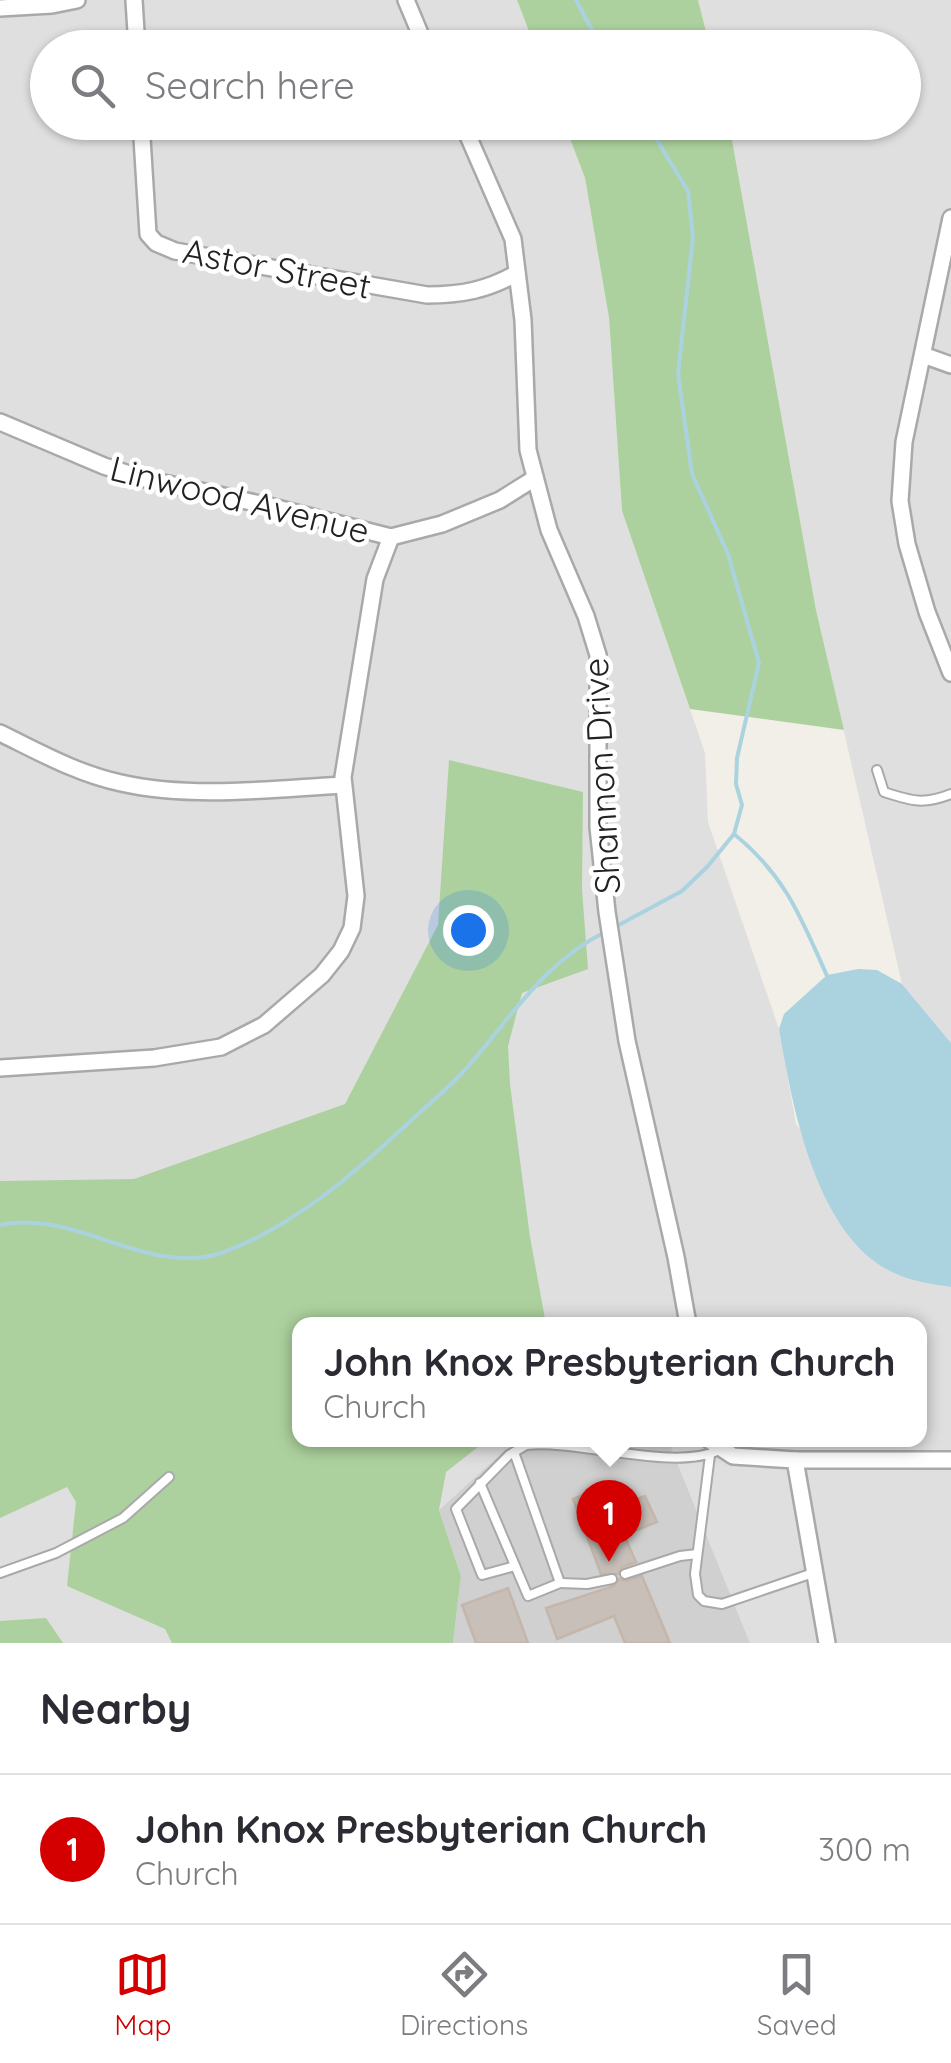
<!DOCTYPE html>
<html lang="en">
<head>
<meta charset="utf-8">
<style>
  :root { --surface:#fff; --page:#f7f7f7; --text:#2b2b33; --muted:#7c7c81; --line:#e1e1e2; --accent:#d40000 }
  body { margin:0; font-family:Quicksand,sans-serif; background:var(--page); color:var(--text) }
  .you { position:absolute; left:468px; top:930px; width:35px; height:35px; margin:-25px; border:8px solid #fff; border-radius:50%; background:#1a73e8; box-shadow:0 0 0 15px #1a73e833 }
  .badge { display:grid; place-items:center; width:65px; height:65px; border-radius:50%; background:var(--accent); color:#fff; font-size:32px; font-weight:700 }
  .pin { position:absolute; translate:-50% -82px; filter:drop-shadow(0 2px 5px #0008) }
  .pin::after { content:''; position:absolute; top:52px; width:35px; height:30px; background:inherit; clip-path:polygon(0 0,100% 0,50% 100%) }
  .popup { position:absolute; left:292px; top:1317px; width:635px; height:130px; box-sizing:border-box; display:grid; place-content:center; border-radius:20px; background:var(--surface); filter:drop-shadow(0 2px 8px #0005); font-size:32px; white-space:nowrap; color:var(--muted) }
  .popup b { font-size:38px; color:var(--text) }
  .popup::after { content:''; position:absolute; left:50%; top:100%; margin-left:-20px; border:20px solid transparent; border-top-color:var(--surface) }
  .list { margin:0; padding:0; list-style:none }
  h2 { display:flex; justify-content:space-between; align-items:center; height:130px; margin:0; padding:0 40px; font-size:42px }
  h2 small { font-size:32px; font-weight:400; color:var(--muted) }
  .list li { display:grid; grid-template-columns:65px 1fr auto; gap:30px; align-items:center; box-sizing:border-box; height:150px; padding:0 40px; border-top:2px solid var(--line) }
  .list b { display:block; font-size:38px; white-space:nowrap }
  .list p { margin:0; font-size:32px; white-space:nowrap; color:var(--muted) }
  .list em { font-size:32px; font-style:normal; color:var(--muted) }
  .icon { flex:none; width:55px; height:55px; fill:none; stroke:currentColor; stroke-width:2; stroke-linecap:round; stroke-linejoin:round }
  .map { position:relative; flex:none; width:951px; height:1643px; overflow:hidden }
  .search { position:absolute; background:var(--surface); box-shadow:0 2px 8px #0004; left:30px; right:30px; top:30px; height:110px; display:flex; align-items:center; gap:25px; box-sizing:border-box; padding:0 35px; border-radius:55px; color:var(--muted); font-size:38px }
  .sheet { height:280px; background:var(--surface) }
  nav { display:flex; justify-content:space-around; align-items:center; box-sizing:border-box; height:140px; border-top:2px solid var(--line); background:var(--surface); font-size:28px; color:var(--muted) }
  nav a { display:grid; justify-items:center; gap:5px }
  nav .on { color:var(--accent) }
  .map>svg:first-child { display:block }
</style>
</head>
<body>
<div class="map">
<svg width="951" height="1643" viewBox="0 0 951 1643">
  <rect width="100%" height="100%" fill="#f2efe9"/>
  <g fill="#e0dfdf">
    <polygon points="0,0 517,0 535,47 48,48 48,122 564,123 585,178 609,318 622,511 705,753 708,822 779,1029 796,1124 912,1280 951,1287 951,1643 750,1643 668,1440 919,1440 919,1324 299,1324 299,1440 586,1440 506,1449 439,1510 461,1576 453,1643 0,1643"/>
    <polygon points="698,0 951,0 951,1043 902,984 816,610 729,123 904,122 904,48 710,47"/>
  </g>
  <polygon fill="#d0d0d0" points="586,1440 668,1440 750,1643 453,1643 461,1576 439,1510 506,1449"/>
  <g fill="#add19e">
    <polygon points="517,0 698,0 710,47 535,47"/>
    <polygon points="564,123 729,123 816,610 844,730 690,709 622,511 609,318 585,178"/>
    <polygon points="449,760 583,792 582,889 588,969 522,993 508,1046 510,1084 530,1237 546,1324 299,1324 299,1440 487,1440 446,1472 439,1510 461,1576 453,1643 172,1643 165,1629 67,1586 76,1502 67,1487 0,1518 0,1181 134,1179 345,1104 438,925"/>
    <polygon points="46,1618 63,1643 0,1643 0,1621"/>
  </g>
  <path fill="#aad3df" d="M858 969 877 970 902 984 951 1043V1287C931 1284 910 1281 892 1272 815 1235 792 1104 779 1029L784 1014 827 975Z"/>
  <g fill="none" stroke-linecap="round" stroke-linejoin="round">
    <g stroke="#aad3df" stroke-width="4">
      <polyline points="576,0 602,48"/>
      <path d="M734 834C786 876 801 918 828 978"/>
      <polyline points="615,927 682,891 707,867 734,834 742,805 736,784 737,758 759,663 728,554 692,474 678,374 693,237 688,191 646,122"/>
      <path d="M0 1225C77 1208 147 1279 224 1252 295 1225 350 1177 405 1126 423 1109 443 1093 461 1074 508 1023 541 963 607 931"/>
    </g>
  </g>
  <g fill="#c7bfb8" stroke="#c4b6ab" stroke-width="2.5">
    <polygon points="606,1486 615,1506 645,1496 657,1522 624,1535 636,1562 622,1567 618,1574 601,1574 573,1499"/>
    <polygon points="642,1576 670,1643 625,1643 614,1616 557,1639 546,1608 614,1586 619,1579 626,1581"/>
    <polygon points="508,1588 528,1643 476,1643 462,1605"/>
  </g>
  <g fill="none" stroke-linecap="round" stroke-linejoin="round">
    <g stroke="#a9a9a9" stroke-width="12">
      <g id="lane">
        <path d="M877 770 884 792C912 801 923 805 951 794"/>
        <polyline points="710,1455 695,1574 698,1595 704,1601 722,1604 816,1572"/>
        <polyline points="480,1483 528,1596 560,1583 514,1452"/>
        <path d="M515 1566 482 1575 456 1509 509 1455 526 1445C579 1439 674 1472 719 1450"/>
        <polyline points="0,1573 56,1553 123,1518 169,1477"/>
        <polyline points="625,1574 680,1556 697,1554"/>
        <polyline points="560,1583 587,1584 612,1579"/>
      </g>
    </g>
    <g stroke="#a9a9a9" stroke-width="20">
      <g id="street">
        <polyline points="134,0 137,48"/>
        <polyline points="406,0 426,48"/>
        <polyline points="0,8 52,5 77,0"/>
        <path d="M141 122 148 234 156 243 175 251 427 295C461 295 488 290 517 273"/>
        <polyline points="462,122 513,239 523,320 528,450 549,530 586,616 598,655 598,827 607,912 627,1041 676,1257 688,1324"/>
        <polyline points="951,218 904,442 900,501 907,544 927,612 951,673"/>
        <polyline points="923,355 951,365"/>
        <polyline points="0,422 104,466 145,479 265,505 391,537 442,524 500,500 535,478"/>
        <path d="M0 733C39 752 78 774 121 783 192 799 271 789 343 785"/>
        <polyline points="0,1068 154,1058 221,1047 264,1025 322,975 341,951 352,928 356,896 343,777 375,579 391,537"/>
        <polyline points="709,1440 733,1456 795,1460 827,1643"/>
        <polyline points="795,1460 951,1460"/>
      </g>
    </g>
    <use href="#lane" stroke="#fff" stroke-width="8"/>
    <use href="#street" stroke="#fff" stroke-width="15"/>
  </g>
  <g text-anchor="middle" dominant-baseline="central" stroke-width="9" stroke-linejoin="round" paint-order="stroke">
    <g font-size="35" fill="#222" stroke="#fff">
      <text transform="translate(277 268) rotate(11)">Astor Street</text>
      <text transform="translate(240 499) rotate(14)">Linwood Avenue</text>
      <text transform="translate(601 776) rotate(-93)">Shannon Drive</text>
    </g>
  </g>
</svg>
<div class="you"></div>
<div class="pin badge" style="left:609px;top:1562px">1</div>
<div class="popup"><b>John Knox Presbyterian Church</b>Church</div>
<div class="search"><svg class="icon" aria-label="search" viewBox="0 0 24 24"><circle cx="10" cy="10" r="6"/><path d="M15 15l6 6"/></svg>Search here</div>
</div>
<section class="sheet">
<h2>Nearby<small></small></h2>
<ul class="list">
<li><span class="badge">1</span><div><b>John Knox Presbyterian Church</b><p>Church</p></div><em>300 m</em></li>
</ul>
</section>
<nav>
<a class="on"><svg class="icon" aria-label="map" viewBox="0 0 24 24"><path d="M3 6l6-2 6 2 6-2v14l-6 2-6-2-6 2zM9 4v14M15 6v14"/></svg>Map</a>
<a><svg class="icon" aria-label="directions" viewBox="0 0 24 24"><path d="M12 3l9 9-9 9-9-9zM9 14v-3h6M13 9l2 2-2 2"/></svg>Directions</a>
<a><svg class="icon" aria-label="saved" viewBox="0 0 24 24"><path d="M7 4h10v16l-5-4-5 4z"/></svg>Saved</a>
</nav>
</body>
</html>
